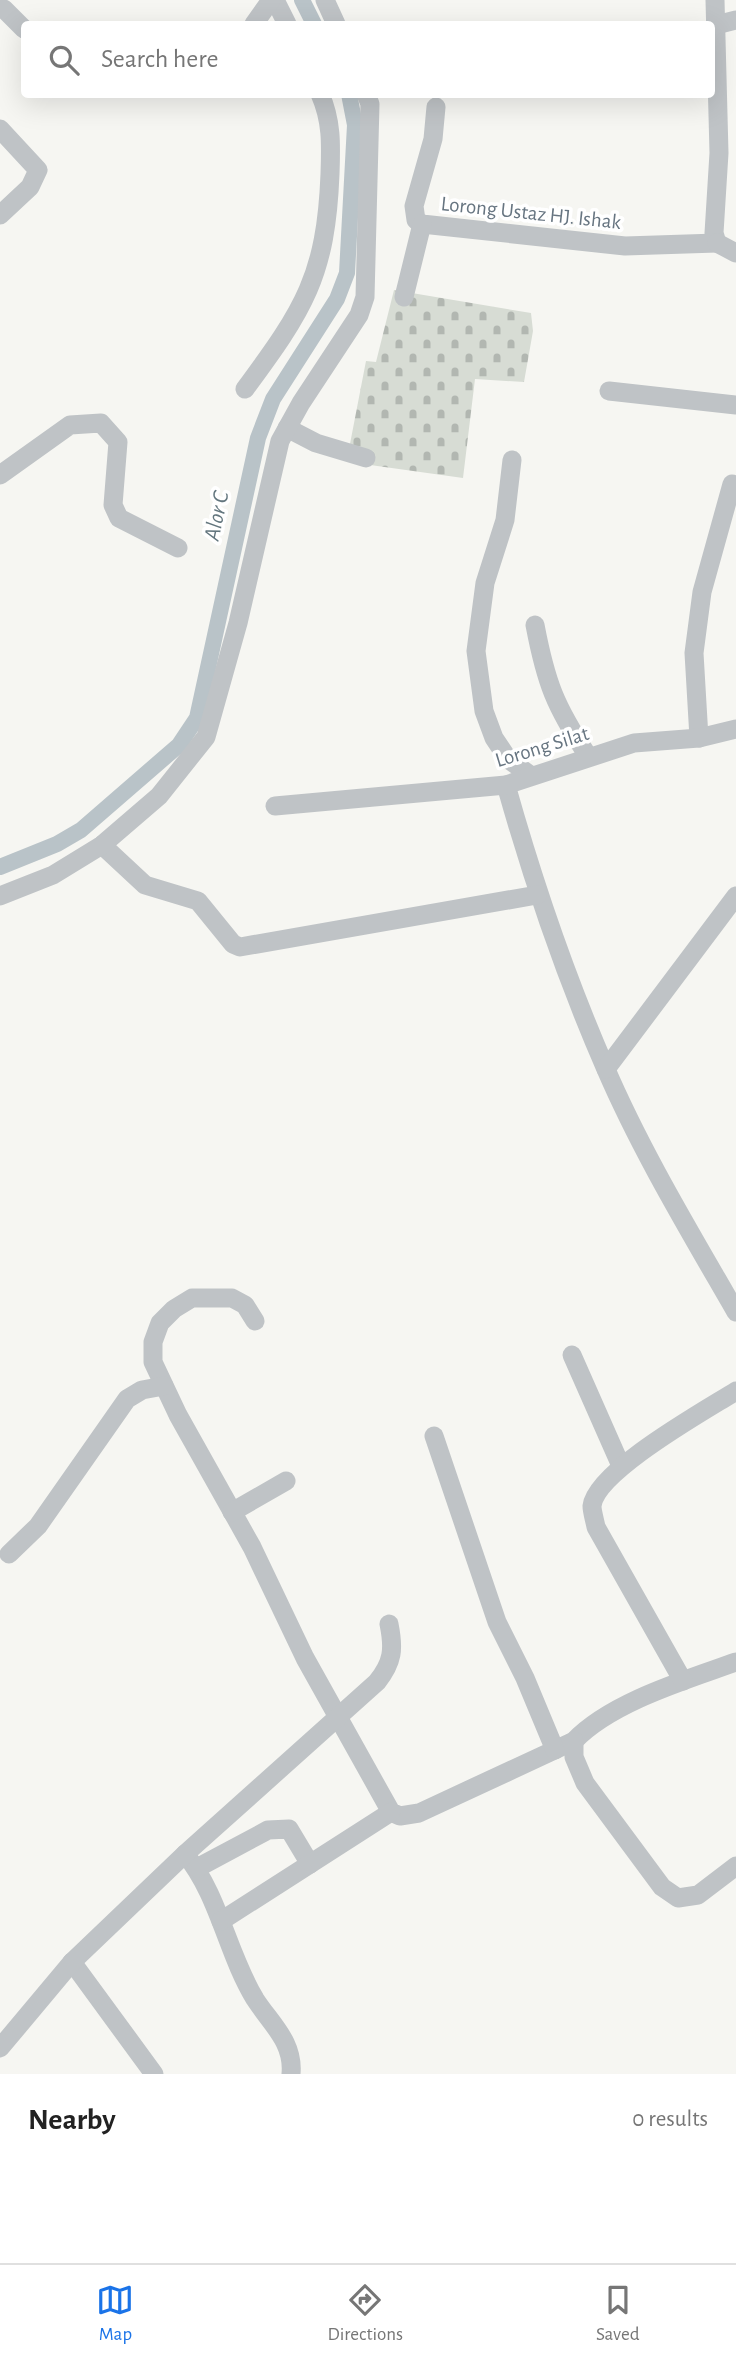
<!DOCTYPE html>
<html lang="en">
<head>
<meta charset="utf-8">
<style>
  :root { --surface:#fff; --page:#f2f2f2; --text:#222; --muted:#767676; --line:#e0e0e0; --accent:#1a73e8 }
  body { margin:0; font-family:"Alegreya Sans",sans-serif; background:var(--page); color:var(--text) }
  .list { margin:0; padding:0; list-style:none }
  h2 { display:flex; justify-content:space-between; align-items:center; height:91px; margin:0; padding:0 28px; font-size:30px }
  h2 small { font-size:23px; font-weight:400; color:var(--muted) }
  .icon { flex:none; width:38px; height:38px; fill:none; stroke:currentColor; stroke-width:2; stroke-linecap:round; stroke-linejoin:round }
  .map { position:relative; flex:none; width:736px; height:2074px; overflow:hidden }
  .search { position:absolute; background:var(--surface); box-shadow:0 7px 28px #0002; left:21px; right:21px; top:21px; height:77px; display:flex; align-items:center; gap:18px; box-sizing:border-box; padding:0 24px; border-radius:7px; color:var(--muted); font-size:26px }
  .sheet { height:189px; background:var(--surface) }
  nav { display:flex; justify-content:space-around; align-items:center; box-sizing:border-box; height:98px; border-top:2px solid var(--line); background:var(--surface); font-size:19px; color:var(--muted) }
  nav a { display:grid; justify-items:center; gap:4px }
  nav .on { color:var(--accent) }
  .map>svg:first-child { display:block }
</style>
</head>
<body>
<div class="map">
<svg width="736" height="2074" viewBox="0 0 736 2074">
  <defs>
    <pattern id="cemetery-stones" width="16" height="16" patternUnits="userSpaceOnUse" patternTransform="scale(1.75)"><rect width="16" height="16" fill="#d7dcd4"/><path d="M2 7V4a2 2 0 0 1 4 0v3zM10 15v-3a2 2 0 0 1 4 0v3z" fill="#b2b7b1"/></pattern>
  </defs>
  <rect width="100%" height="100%" fill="#f6f6f2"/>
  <polygon fill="url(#cemetery-stones)" points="394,290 531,313 533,331 524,382 475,379 463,478 356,463 349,449 366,361 376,362"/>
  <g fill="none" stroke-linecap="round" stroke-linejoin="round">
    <g stroke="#b9c3c8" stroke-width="16">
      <polyline points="302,0 314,24"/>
      <polyline points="0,867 57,844 81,830 179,745 197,718 258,438 273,399 337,299 347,273 355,125 349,94"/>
    </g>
    <g stroke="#bfc3c6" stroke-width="19">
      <polyline points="275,0 287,24"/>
      <polyline points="325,0 336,24"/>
      <polyline points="715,0 719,153 714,233 717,243"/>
      <polyline points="0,9 4,9 24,29"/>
      <polyline points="254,24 271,0"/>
      <polyline points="716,25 736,20"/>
      <polyline points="436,107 433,139 414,206 416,220 422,224 625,246 717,243"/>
      <polyline points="0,129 38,170 30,187 0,215"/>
      <polyline points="717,243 736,253"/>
      <polyline points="404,297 422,224"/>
      <path d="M245 389C304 309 326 276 330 174 331 145 332 121 320 94"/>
      <polyline points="609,391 736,405"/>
      <polyline points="287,428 316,443 366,458"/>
      <polyline points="512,460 505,520 485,583 476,651 484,711 494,738 508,759 530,775"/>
      <polyline points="0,475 70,425 101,423 118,442 113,505 119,518 178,548"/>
      <path d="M535 625C546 683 555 706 588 756"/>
      <polyline points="699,738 694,653 702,592 732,484"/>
      <path d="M506 785C533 881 565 975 605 1067 641 1151 690 1232 736 1312"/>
      <polyline points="275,806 506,785 634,743 699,738 736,729"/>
      <polyline points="102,845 145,885 198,901 233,944 240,947 537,895"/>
      <polyline points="0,896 53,875 102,845 159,796 206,737 238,623 280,441 301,403 359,315 365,297 370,104 366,94"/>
      <polyline points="606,1069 736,896"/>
      <path d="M255 1321 245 1305 232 1298H192L174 1309 160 1323 153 1342V1362L178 1415 252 1547 305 1658 391 1812 400 1816 419 1813 574 1741C611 1702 686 1680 736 1662"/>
      <polyline points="572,1355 621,1466"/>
      <polyline points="434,1436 497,1622 525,1678 555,1750"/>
      <polyline points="232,1512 286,1481"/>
      <polyline points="9,1554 38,1526 127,1399 142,1390 164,1386"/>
      <path d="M683 1681 596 1527C595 1521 592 1512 592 1506 596 1471 706 1410 736 1391"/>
      <polyline points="574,1741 574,1757 585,1783 662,1887 678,1898 698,1895 736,1866"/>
      <path d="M185 1854C219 1895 227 1953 255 1999 271 2024 294 2042 291 2074"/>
      <polyline points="197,1868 268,1830 289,1829 310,1864"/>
      <polyline points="221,1921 391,1812"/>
      <polyline points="72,1962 154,2074"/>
      <path d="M0 2048 72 1962 185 1854 377 1682C393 1662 394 1649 389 1624"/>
    </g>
  </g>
  <g text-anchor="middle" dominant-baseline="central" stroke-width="7" stroke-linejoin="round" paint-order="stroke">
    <g font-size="21" fill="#677581" stroke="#fff">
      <text transform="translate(531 213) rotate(6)">Lorong Ustaz HJ. Ishak</text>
      <text transform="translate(542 747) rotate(-17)">Lorong Silat</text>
    </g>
    <g font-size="23" font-style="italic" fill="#63767e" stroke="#fff">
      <text transform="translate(217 516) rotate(-78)">Alor C</text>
    </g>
  </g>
</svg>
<div class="search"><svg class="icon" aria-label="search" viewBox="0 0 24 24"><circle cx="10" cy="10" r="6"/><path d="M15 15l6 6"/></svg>Search here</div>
</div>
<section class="sheet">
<h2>Nearby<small>0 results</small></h2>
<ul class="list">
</ul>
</section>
<nav>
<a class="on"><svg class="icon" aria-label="map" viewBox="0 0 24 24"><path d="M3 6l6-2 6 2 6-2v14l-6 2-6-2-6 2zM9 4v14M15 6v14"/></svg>Map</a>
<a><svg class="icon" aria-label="directions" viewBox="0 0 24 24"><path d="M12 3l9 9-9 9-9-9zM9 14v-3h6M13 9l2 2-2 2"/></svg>Directions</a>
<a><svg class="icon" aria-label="saved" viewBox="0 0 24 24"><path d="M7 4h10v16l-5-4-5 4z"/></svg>Saved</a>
</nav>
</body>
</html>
